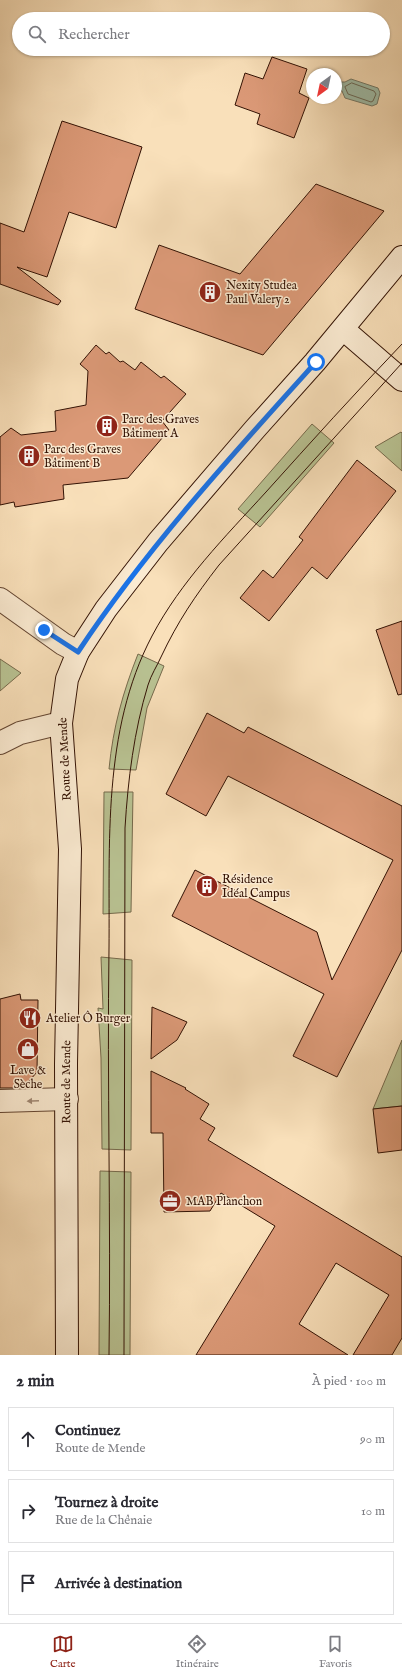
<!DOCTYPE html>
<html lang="fr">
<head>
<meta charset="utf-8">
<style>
  :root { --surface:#fff; --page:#f7f7f7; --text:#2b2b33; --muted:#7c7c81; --line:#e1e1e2; --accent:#8f2418 }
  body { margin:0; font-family:"IM FELL English",serif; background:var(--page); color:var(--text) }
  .compass { position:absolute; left:306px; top:68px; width:36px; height:36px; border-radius:50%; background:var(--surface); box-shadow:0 1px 3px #0004; rotate:213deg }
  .stop { position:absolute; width:12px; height:12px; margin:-9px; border:3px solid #1a73e8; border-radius:50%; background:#fff }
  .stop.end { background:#1a73e8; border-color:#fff; box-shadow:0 1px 4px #0008 }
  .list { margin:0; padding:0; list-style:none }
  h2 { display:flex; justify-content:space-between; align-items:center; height:52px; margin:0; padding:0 16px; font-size:17px }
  h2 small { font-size:13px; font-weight:400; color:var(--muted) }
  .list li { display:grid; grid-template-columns:26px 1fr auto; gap:12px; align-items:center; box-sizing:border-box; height:64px; margin:0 8px 8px; padding:0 8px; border:1px solid var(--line); border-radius:0px }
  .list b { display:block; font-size:15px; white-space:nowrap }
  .list p { margin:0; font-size:13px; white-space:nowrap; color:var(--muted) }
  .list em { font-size:13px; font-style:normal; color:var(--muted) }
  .icon { flex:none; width:22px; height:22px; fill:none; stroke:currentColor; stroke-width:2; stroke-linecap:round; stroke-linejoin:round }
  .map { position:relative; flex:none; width:402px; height:1355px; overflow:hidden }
  .search { position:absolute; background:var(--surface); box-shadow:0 1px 3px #0004; left:12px; right:12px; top:12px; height:44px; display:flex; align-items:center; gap:10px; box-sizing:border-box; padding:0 14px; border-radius:22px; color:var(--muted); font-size:15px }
  .sheet { height:268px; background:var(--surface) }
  nav { display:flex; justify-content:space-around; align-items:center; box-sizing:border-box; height:56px; border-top:1px solid var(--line); background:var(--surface); font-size:11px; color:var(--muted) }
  nav a { display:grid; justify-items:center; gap:2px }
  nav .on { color:var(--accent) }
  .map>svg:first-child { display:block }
</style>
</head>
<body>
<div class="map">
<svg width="402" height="1355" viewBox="0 0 402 1355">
  <rect width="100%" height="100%" fill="#f9e0ba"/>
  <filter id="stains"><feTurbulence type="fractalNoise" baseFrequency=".005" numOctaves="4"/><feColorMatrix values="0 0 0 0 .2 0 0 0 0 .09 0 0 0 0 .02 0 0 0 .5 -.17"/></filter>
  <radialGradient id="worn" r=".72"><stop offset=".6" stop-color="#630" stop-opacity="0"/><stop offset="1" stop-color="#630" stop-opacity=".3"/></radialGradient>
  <g fill="#b9c393" stroke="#766a4c">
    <polygon points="312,424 334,443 260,527 238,509"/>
    <polygon points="401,432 402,433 402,471 375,447"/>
    <path d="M138 654 164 666 147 708 136 770 109 769C113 727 123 692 138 654Z"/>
    <polygon points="0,659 21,673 0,691"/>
    <polygon points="104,792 133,792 131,912 103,914"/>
    <polygon points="101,957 132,960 131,1150 102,1149 101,1058 98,1008 103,1009"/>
    <polygon points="402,1040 402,1106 373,1109"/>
    <polygon points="100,1171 131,1172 130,1355 99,1355"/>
  </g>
  <polygon fill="#9fbeaa" stroke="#747968" points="351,79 378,88 380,93 377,104 372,106 345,98 342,91 338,89 341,82 345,82"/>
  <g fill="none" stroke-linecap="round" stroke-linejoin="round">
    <polygon stroke="#696857" stroke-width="1" points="352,83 374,91 376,94 373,101 371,102 348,94 345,87"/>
  </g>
  <g fill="#db9977" stroke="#331204">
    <polygon points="272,57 307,69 299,93 309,98 294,138 257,124 260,114 235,105 245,73 263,79"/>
    <polygon points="62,121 142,147 116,228 69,212 47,277 17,267 61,301 58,305 0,284 0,223 24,232"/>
    <polygon points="316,184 384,211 263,355 135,309 159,245 240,274"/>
    <polygon points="96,345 106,354 109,352 120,362 123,361 135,370 141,362 161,378 164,376 186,394 162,421 169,430 128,478 63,485 64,499 15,507 14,502 0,505 0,437 11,428 21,435 56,431 55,411 86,405 88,371 80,364"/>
    <polygon points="357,460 396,491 327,579 312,567 269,621 240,598 263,570 273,578 303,540 299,537"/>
    <polygon points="402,621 402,694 398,695 376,630"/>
    <polygon points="207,713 244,733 248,727 402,806 402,950 337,1077 293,1056 324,994 172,916 195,870 317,932 332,980 393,860 228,776 206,816 166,794"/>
    <polygon points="20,994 21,1000 38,1000 37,1072 23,1088 0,1088 0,999"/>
    <polygon points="152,1007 187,1022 177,1040 151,1059"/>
    <polygon points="151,1071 186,1088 185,1089 209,1104 200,1119 215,1128 208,1140 402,1257 402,1338 392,1355 353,1355 389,1295 336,1263 299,1324 348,1355 196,1355 275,1226 221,1193 210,1211 164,1212 163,1133 151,1133"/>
    <polygon points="402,1106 402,1150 378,1153 373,1109"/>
  </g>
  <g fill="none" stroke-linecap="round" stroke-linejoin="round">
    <g stroke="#644632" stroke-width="24">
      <g id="street">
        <polyline points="0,599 63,644 78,652"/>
        <polyline points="0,743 20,733 61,723"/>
        <polyline points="0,1101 67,1099"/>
      </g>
    </g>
    <g stroke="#331204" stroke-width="24">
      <g id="secondary">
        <polyline points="343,329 402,380"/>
        <path id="s1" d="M67 1355 66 1064 70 849 61 723 67 679 78 652 106 609 158 542 255 429 315 362 402 257"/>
      </g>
    </g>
    <use href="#street" stroke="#fbebd2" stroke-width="22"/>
    <use href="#secondary" stroke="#fbebd2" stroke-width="22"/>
    <g stroke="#331204" stroke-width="1">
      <path d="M109 1355C111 1219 107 1083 109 948 110 844 102 731 152 636 181 581 225 537 266 492 311 442 356 392 402 344"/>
      <path d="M124 1355 125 828C128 779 134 731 148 685 151 675 157 666 161 657 178 621 195 596 219 565L402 363"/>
    </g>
  </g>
  <defs><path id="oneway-solid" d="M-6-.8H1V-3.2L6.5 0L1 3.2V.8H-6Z"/></defs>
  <use fill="#a18975" href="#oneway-solid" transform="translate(33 1101) rotate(178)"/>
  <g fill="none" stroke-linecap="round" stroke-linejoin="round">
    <path stroke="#1a73e8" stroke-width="5" d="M44 630 78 652C147 548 232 455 316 362"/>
  </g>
  <defs>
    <g id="building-disc" transform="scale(1.15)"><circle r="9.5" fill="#8f2418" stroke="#fbebd2"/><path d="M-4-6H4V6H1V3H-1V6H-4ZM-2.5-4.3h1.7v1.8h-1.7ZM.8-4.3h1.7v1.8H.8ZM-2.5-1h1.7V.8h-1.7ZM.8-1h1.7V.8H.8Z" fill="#fff"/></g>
    <g id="restaurant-disc" transform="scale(1.15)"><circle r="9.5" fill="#8f2418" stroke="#fbebd2"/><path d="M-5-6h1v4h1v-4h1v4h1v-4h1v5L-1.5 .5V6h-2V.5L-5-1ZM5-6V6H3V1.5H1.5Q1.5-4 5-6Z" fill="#fff"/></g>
    <g id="shop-disc" transform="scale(1.15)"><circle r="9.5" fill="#8f2418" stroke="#fbebd2"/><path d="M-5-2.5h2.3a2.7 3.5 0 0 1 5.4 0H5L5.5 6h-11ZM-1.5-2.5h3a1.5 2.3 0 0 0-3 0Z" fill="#fff"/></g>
    <g id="office-disc" transform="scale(1.15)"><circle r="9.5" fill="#8f2418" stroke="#fbebd2"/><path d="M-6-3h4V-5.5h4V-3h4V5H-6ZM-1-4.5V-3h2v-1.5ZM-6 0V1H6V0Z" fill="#fff"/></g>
  </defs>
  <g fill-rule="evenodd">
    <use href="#building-disc" x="210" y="292"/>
    <use href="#building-disc" x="107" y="426"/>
    <use href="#building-disc" x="29" y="456"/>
    <use href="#building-disc" x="207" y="886"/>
    <use href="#restaurant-disc" x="30" y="1018"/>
    <use href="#shop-disc" x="28" y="1049"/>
    <use href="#office-disc" x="170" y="1201"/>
  </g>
  <g text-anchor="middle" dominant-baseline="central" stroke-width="3" stroke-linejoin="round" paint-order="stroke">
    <g font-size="12" fill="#331204" stroke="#fbebd2" text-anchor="start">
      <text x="226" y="285">Nexity Studea<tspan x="226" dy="14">Paul Valery 2</tspan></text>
      <text x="122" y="419">Parc des Graves<tspan x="122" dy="14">Bâtiment A</tspan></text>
      <text x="44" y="449">Parc des Graves<tspan x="44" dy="14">Bâtiment B</tspan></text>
      <text x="222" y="879">Résidence<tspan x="222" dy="14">Idéal Campus</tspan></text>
      <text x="46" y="1018">Atelier Ô Burger</text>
      <text x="28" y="1070" text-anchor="middle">Lave &amp;<tspan x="28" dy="14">Sèche</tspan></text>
      <text x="186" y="1201">MAB Planchon</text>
    </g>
    <g font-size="12" fill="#331204" stroke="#fbebd2">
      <text transform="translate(65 759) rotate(-93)">Route de Mende</text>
      <text stroke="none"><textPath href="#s1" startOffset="273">Route de Mende</textPath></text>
    </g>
  </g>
  <rect width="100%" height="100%" filter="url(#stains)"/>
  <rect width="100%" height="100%" fill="url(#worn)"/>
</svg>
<svg class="compass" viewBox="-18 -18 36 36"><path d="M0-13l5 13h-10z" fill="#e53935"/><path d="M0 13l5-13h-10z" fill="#7c7c81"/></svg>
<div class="stop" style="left:316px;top:362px"></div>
<div class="stop end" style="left:44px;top:630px"></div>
<div class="search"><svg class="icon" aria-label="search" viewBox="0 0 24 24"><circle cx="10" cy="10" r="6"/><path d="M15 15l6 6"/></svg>Rechercher</div>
</div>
<section class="sheet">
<h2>2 min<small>À pied · 100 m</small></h2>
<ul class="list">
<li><svg class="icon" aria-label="ahead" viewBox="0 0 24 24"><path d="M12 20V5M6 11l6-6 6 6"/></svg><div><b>Continuez</b><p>Route de Mende</p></div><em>90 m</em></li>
<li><svg class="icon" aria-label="right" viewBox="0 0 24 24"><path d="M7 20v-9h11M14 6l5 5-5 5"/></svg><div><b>Tournez à droite</b><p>Rue de la Chênaie</p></div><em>10 m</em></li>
<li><svg class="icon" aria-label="arrive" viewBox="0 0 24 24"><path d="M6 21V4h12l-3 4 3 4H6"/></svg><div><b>Arrivée à destination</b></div></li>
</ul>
</section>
<nav>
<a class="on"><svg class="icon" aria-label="map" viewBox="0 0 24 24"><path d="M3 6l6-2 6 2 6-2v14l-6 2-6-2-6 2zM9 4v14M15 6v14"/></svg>Carte</a>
<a><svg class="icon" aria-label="directions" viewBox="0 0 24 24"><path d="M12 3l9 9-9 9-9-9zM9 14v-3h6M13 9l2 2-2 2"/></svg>Itinéraire</a>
<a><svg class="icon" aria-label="saved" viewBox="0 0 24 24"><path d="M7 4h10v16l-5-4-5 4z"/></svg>Favoris</a>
</nav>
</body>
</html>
